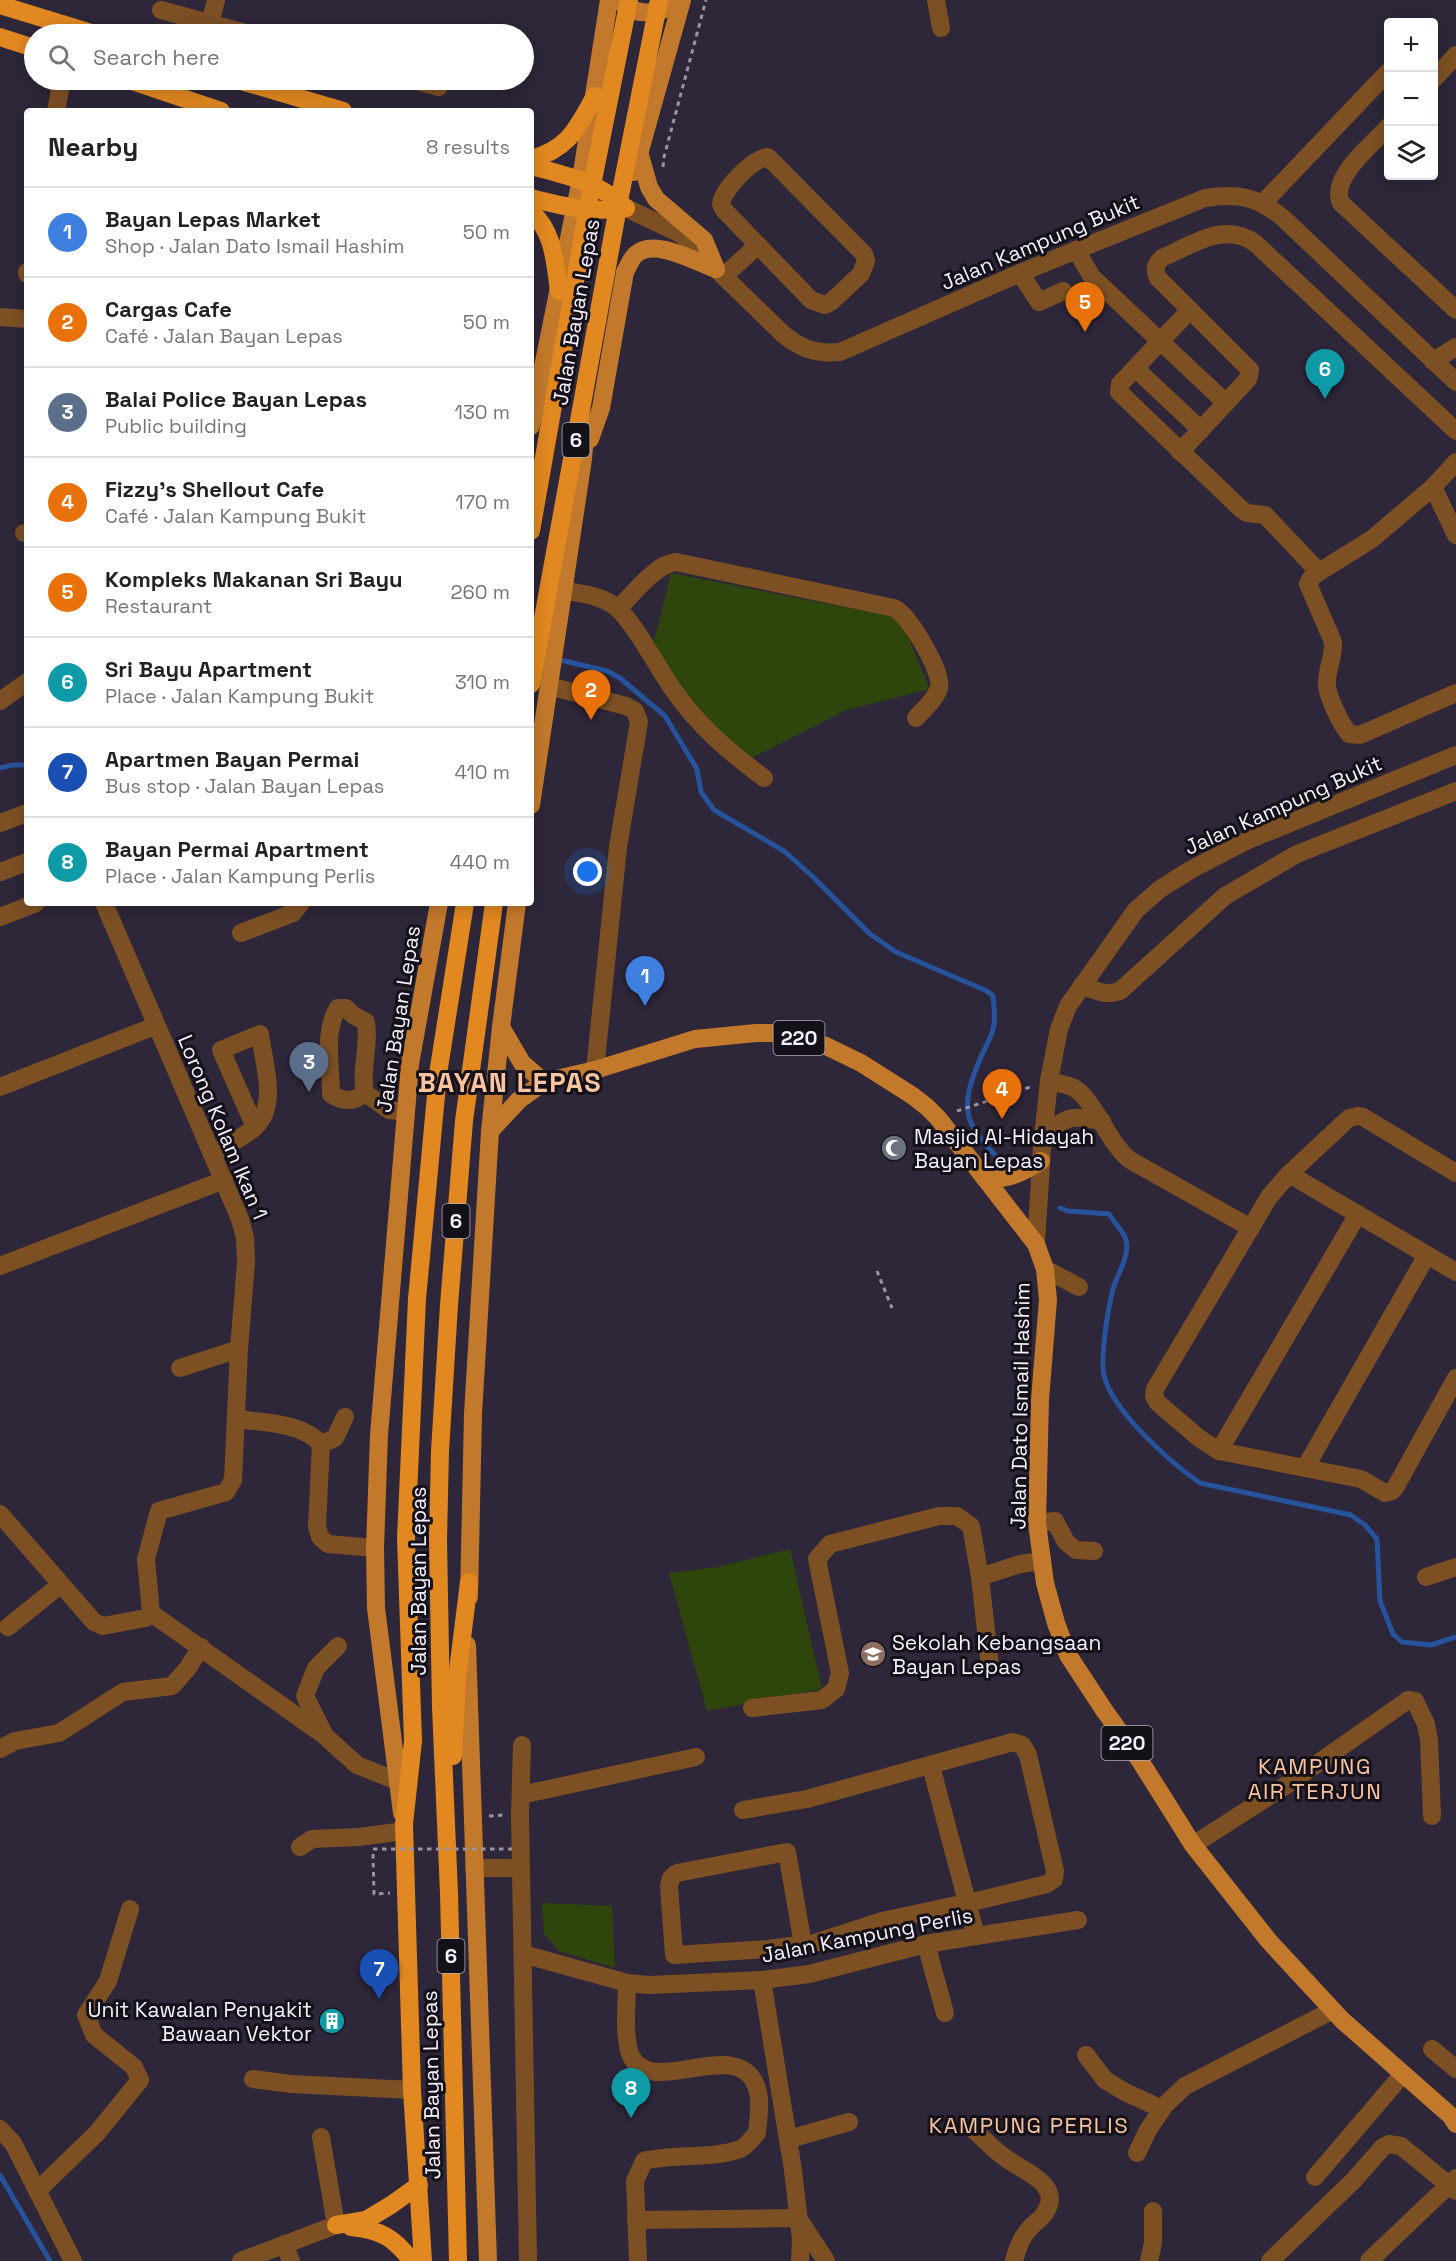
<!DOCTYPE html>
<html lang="en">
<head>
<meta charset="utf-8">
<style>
  :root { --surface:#fff; --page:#f6f6f6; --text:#222; --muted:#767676; --line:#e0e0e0; --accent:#85593a }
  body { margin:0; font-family:"Space Grotesk",sans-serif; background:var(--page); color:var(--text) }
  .controls { position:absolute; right:18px; top:18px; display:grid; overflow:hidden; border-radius:6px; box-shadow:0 3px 15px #0003 }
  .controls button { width:54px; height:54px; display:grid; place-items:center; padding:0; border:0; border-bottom:2px solid var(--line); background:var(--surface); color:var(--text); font:30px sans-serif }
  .you { position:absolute; left:588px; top:872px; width:21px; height:21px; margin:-15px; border:4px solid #fff; border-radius:50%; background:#1a73e8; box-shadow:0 0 0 9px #1a73e833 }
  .badge { display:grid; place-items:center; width:39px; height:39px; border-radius:50%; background:var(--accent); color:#fff; font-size:20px; font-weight:700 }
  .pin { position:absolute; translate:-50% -50px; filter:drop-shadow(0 2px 3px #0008) }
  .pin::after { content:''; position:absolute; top:32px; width:21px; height:18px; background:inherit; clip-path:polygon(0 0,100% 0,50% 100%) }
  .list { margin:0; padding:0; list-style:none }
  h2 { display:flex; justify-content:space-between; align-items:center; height:78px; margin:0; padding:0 24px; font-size:26px }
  h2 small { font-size:20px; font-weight:400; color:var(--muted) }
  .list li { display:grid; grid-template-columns:39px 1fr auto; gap:18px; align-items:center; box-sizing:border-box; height:90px; padding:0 24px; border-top:2px solid var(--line) }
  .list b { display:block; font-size:22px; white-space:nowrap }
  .list p { margin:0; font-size:20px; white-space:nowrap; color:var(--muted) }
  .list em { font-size:20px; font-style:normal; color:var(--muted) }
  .icon { flex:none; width:33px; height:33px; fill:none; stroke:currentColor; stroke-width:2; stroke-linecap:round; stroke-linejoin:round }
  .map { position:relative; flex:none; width:1456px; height:2261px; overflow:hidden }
  .search { position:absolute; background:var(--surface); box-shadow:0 3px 15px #0003; left:24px; top:24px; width:510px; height:66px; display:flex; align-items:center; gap:15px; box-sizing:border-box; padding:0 21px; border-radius:33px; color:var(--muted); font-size:22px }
  .panel { position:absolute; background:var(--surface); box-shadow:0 3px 15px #0003; left:24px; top:108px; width:510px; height:798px; border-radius:6px }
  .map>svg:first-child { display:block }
</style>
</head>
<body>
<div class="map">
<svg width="1456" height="2261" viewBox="0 0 1456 2261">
  <rect width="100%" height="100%" fill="#2e2639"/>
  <g fill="#2e450c">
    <polygon points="671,573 900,618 930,689 846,710 752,758 729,744 688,698 653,646"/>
    <polygon points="790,1549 822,1689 707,1711 669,1573 718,1567"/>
    <polygon points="542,1903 612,1906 615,1968 559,1951 544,1934"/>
  </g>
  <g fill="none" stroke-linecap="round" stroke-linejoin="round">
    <g stroke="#26539b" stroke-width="5">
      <path d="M556 659 607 671 620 678 665 716 697 769 701 792 714 810 784 851 811 875 870 934 896 952 987 991 993 996C994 1006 996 1020 993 1029 991 1039 984 1049 980 1059 960 1107 962 1122 999 1159"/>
      <polyline points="0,768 12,765 27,765"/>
      <path d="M1060 1208 1068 1211 1109 1214C1114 1222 1121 1229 1125 1237 1132 1253 1117 1274 1113 1289 1108 1308 1100 1358 1104 1375 1112 1411 1170 1462 1200 1483L1351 1515 1365 1525 1377 1539 1380 1601 1393 1634 1402 1642 1431 1645 1456 1637"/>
      <polyline points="0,2175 50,2261"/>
    </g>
    <g stroke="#9a94a4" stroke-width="3" stroke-dasharray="4.5 4.5" stroke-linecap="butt">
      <polyline points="663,167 664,157 706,0"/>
      <polyline points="957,1111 1030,1087"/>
      <polyline points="877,1271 892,1308"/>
      <polyline points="489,1816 504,1815"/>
      <polyline points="373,1854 374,1894 390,1893"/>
    </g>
    <g stroke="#7d5024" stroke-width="18">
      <polyline points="936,0 941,28"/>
      <polyline points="161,10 249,34"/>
      <polyline points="210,24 216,0"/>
      <polyline points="1434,79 1456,55"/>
      <polyline points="413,80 439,87"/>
      <polyline points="285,94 289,80"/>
      <polyline points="56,111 62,80"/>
      <path d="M1388 127C1373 144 1329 178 1341 203L1456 310"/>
      <path d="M768 157 864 254 866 261 861 274 831 302 825 305 811 300 724 210 721 204C723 189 752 159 768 157Z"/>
      <polyline points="1263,203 1388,72"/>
      <path d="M626 208 679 233 702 252 716 269 783 334C801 349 816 354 840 352L1020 273 1205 198C1238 193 1255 196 1282 217L1456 382"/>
      <polyline points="1076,250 1092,277 1226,403"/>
      <polyline points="1020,273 1039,302 1063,291"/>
      <polyline points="27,274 27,272"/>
      <polyline points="724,276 758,245"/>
      <polyline points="1190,310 1120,384 1119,392 1241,509 1247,513 1265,515 1319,572"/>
      <polyline points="0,317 27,319"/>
      <polyline points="1433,361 1456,347"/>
      <polyline points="1135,368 1201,430"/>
      <path d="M1180 452 1248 379 1250 370 1158 278C1154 269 1155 265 1162 258 1192 245 1224 221 1255 243L1456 431"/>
      <polyline points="1456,462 1433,487 1456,535"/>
      <path d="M1433 487 1372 539 1319 572 1311 578 1308 584 1333 642C1334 655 1328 667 1327 680 1325 693 1341 724 1349 734L1360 735 1456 693"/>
      <polyline points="24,533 27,533"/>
      <path d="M562 590C581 594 603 595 618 609 636 625 657 667 672 688 697 725 729 752 764 778"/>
      <path d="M618 609C634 593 654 565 676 562L894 608C909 615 943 672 939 688 936 699 923 710 916 718"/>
      <polyline points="549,686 626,706 635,711 639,722 618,847 595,1070"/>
      <polyline points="0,701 27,682"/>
      <polyline points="0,823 27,813"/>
      <polyline points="0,872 27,862"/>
      <polyline points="104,903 240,1219 245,1238 246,1262 239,1349 233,1480 226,1492 159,1511 146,1559 151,1613"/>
      <polyline points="0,917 36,903"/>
      <polyline points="241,933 293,913 301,903"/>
      <path d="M1082 985C1096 991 1106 996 1120 991L1225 896 1297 854 1456 791"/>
      <path d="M1049 1081C1056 1083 1065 1084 1072 1087 1093 1096 1109 1145 1130 1160L1251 1228"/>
      <polyline points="0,1087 155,1026"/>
      <path d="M365 1093C354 1102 343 1102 331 1094 331 1067 323 1031 338 1008H346L353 1015 366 1022C370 1046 360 1069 365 1093L389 1110 406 1112"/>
      <path d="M1043 1144C1064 1115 1067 1115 1102 1121"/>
      <path d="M212 1154C226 1146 243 1138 255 1127 279 1105 263 1061 260 1034L221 1050 255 1127"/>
      <polyline points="1456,1173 1363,1117 1358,1116 1349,1118 1289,1174 1269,1197 1155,1389 1154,1396 1158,1403 1199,1438 1219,1451 1361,1479 1385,1493 1392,1491 1395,1488 1456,1378"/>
      <polyline points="1289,1174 1456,1272"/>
      <polyline points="1036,1244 1042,1147 1049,1081 1059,1029 1068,1006 1136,910 1160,889 1192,869 1246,841 1456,755"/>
      <polyline points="0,1266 224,1180"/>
      <polyline points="1045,1269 1079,1287"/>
      <polyline points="180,1368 239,1349"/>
      <path d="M236 1419C265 1423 301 1422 321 1444L317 1526 320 1537 328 1544 375 1548"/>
      <polyline points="321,1444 335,1438 345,1417"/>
      <polyline points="1219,1451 1358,1214"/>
      <polyline points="1305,1468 1427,1255"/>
      <polyline points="0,1514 94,1622 103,1626 146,1618 151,1613"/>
      <polyline points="1037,1523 1055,1521 1066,1542 1076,1550 1094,1551"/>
      <polyline points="980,1577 990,1666"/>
      <polyline points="1426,1577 1456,1567"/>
      <polyline points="151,1613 325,1736 357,1765 397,1781"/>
      <polyline points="8,1627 60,1585"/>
      <polyline points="752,1708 822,1700 836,1689 840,1673 817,1559 830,1544 939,1516 957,1516 971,1526 980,1577 1020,1564 1042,1561"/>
      <polyline points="324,1734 305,1696 316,1668 338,1646"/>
      <polyline points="522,1745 520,1815 528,2261"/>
      <polyline points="0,1749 15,1741 59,1733 123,1692 172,1686 188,1668 201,1647"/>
      <polyline points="931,1766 976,1936"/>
      <polyline points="521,1795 696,1757"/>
      <polyline points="743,1810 807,1799 1013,1742 1022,1745 1028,1755 1055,1871 1054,1879 1047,1884 985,1899 882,1921 814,1943 768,1949 674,1955 669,1886 671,1878 677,1873 787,1852 803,1945"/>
      <polyline points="1193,1845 1291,1782 1408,1700 1415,1701 1426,1724 1429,1740 1432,1816"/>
      <polyline points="300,1847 312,1839 359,1837 404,1831"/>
      <polyline points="474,1868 521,1868"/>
      <polyline points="926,1944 945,2013"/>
      <polyline points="523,1954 627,1983 649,1985 762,1980 809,1974 926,1944 1078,1920"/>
      <polyline points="762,1980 793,2170 801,2240 800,2261"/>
      <path d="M627 1983C627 2003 623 2038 631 2056 652 2101 743 2030 758 2092 761 2105 758 2121 757 2133 752 2138 746 2147 740 2149 709 2160 675 2153 644 2161L635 2181 638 2261"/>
      <polyline points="1432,2049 1456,2069"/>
      <polyline points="1086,2055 1105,2080 1125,2092 1162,2109"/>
      <polyline points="253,2079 291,2084 412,2090"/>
      <polyline points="0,2129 13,2143 73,2261"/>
      <path d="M975 2131C985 2140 995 2151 1007 2159 1023 2171 1062 2184 1046 2211 1043 2218 1035 2222 1030 2228 1021 2237 1017 2249 1014 2261"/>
      <polyline points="789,2139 849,2122"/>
      <polyline points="1137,2153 1148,2130 1165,2105 1185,2086 1333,2010"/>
      <polyline points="1315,2177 1403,2074"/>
      <polyline points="37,2191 97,2133 140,2080 134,2067 94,2035 86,2015 108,1981 130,1909"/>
      <polyline points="636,2220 798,2218 826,2261"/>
      <polyline points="284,2244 291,2261"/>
      <polyline points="241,2261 336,2225 321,2137"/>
      <polyline points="1149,2261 1153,2243 1153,2211"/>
      <polyline points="1270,2261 1353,2181 1383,2147 1389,2144 1401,2146 1456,2191"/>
      <polyline points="1369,2261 1456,2178"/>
    </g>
    <g stroke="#c3792b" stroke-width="18">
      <path d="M620 0C632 16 656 15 671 6"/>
      <polyline points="639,152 649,187 656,199 704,240 716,269"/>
      <polyline points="634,172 682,0"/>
      <polyline points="531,426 581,179 609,0"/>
      <path d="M590 439 601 408 625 272C628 267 631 259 635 255 654 237 696 262 716 269"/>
      <polyline points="531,805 583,459 586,423"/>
      <polyline points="501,1027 522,1063 544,1082"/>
      <polyline points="490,1131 519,1100 544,1082 595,1070 695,1039 756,1033 778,1033 802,1038 826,1046 861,1063 913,1096 927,1107 938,1118 1036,1244 1045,1269 1048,1300 1040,1400 1037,1523 1045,1583 1056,1623 1068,1655 1104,1710 1139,1759 1193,1845 1268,1940 1342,2020 1451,2116 1456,2124"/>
      <path d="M985 1179C1008 1180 1022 1173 1041 1161"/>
      <polyline points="469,1597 473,1414 490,1131 501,1027 517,903"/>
      <polyline points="467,1645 488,2261"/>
      <polyline points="402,1813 376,1608 375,1548 379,1435 410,1064 439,903"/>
    </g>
    <g stroke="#e18821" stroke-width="18">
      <polyline points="0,5 95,34"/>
      <polyline points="0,37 34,48"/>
      <polyline points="129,80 221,111"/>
      <polyline points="238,80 343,111"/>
      <path d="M531 159C569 149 577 128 595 96"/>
      <path d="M531 166C568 176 597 181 626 208"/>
      <path d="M531 198C565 207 591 213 626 208"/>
      <path d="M531 212C554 231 555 263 559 291"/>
      <polyline points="453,1756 457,1678 469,1582"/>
      <polyline points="336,2225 366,2220 391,2205 419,2185"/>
      <path d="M351 2227C381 2230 393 2237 412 2261"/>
      <polyline points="423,2261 412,2090 404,1824 413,1741 406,1538 417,1299 438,1074 465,903"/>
      <polyline points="458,2261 449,1893 441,1707 438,1540 440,1451 449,1305 464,1121 494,903"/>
    </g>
    <polyline stroke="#9a94a4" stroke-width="3" stroke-dasharray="4.5 4.5" stroke-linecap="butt" points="373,1849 512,1849"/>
    <g stroke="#e18821" stroke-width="18">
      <polyline points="531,531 591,190 629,0"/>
      <polyline points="531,684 620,196 659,0"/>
    </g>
  </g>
  <defs>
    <g id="mosque-disc" transform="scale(1.35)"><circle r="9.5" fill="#6b7280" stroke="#141119"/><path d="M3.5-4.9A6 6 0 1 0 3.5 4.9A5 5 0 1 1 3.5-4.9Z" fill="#fff"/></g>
    <g id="school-disc" transform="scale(1.35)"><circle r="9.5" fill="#8d6e63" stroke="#141119"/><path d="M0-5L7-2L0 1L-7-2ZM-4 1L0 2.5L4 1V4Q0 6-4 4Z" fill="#fff"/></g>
    <g id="building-disc" transform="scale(1.35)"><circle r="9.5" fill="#0f9aa8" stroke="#141119"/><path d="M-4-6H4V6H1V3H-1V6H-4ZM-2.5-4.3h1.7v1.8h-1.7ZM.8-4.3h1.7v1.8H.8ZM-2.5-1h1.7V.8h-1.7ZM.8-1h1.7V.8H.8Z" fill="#fff"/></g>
  </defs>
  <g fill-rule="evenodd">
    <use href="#mosque-disc" x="894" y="1148"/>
    <use href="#school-disc" x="873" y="1654"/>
    <use href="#building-disc" x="332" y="2021"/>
  </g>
  <g text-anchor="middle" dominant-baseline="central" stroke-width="6" stroke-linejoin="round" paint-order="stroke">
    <g fill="#141119" stroke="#b2adb9" stroke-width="1.5">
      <rect x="562.5" y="423" width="27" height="34" rx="4.5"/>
      <rect x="773.5" y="1021" width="51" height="34" rx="4.5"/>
      <rect x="442.5" y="1204" width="27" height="34" rx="4.5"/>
      <rect x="1101.5" y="1726" width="51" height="34" rx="4.5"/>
      <rect x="437.5" y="1939" width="27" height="34" rx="4.5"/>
    </g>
    <g font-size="20" font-weight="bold" fill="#f5f0fd">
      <text x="576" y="440">6</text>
      <text x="799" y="1038">220</text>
      <text x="456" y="1221">6</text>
      <text x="1127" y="1743">220</text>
      <text x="451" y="1956">6</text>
    </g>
    <g font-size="21" fill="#f5f0fd" stroke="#141119">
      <text transform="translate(1040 242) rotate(-23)">Jalan Kampung Bukit</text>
      <text transform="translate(576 312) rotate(-80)">Jalan Bayan Lepas</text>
      <text transform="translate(1283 805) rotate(-24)">Jalan Kampung Bukit</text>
      <text transform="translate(398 1019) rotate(-81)">Jalan Bayan Lepas</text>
      <text transform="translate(223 1127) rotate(67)">Lorong Kolam Ikan 1</text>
      <text transform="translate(1020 1406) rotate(-89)">Jalan Dato Ismail Hashim</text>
      <text transform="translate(418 1581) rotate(-90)">Jalan Bayan Lepas</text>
      <text transform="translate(867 1935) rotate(-11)">Jalan Kampung Perlis</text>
      <text transform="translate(431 2085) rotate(-91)">Jalan Bayan Lepas</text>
    </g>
    <g font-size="21" fill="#f5f0fd" stroke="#141119" text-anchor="start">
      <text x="914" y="1136">Masjid Al-Hidayah<tspan x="914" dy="24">Bayan Lepas</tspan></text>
      <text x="892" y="1642">Sekolah Kebangsaan<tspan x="892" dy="24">Bayan Lepas</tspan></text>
      <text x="312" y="2009" text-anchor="end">Unit Kawalan Penyakit<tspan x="312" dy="24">Bawaan Vektor</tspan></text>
    </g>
    <g font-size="22" letter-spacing="1.5" fill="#fbc4a0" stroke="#141119">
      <text x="1315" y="1766">KAMPUNG<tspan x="1315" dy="25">AIR TERJUN</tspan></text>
      <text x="1029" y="2125">KAMPUNG PERLIS</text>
    </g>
    <g font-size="27" font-weight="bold" letter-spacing="1.5" fill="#fbc4a0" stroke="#141119">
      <text x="510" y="1082">BAYAN LEPAS</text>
    </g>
  </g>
</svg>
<div class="controls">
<button>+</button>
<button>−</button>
<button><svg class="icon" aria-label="layers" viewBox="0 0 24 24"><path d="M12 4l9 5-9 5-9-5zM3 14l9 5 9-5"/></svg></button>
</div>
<div class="you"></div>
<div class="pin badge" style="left:645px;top:1006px;background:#3f7fe0">1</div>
<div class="pin badge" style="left:591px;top:720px;background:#e8710a">2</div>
<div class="pin badge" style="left:309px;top:1092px;background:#5c6f8a">3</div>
<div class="pin badge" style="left:1002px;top:1119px;background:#e8710a">4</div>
<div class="pin badge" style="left:1085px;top:332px;background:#e8710a">5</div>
<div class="pin badge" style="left:1325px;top:399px;background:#0f9aa8">6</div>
<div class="pin badge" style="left:379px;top:1999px;background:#1a4fb4">7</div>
<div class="pin badge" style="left:631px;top:2118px;background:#0f9aa8">8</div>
<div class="search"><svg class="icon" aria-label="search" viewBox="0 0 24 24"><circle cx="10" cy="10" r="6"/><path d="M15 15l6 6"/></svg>Search here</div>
<section class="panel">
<h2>Nearby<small>8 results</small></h2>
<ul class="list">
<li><span class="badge" style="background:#3f7fe0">1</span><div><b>Bayan Lepas Market</b><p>Shop · Jalan Dato Ismail Hashim</p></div><em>50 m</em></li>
<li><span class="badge" style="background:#e8710a">2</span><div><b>Cargas Cafe</b><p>Café · Jalan Bayan Lepas</p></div><em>50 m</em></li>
<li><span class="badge" style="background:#5c6f8a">3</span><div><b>Balai Police Bayan Lepas</b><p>Public building</p></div><em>130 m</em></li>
<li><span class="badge" style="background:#e8710a">4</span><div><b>Fizzy's Shellout Cafe</b><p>Café · Jalan Kampung Bukit</p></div><em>170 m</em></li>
<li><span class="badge" style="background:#e8710a">5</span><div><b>Kompleks Makanan Sri Bayu</b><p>Restaurant</p></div><em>260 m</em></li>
<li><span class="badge" style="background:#0f9aa8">6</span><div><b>Sri Bayu Apartment</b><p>Place · Jalan Kampung Bukit</p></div><em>310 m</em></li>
<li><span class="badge" style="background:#1a4fb4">7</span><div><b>Apartmen Bayan Permai</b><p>Bus stop · Jalan Bayan Lepas</p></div><em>410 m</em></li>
<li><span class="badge" style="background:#0f9aa8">8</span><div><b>Bayan Permai Apartment</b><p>Place · Jalan Kampung Perlis</p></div><em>440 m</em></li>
</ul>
</section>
</div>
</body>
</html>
